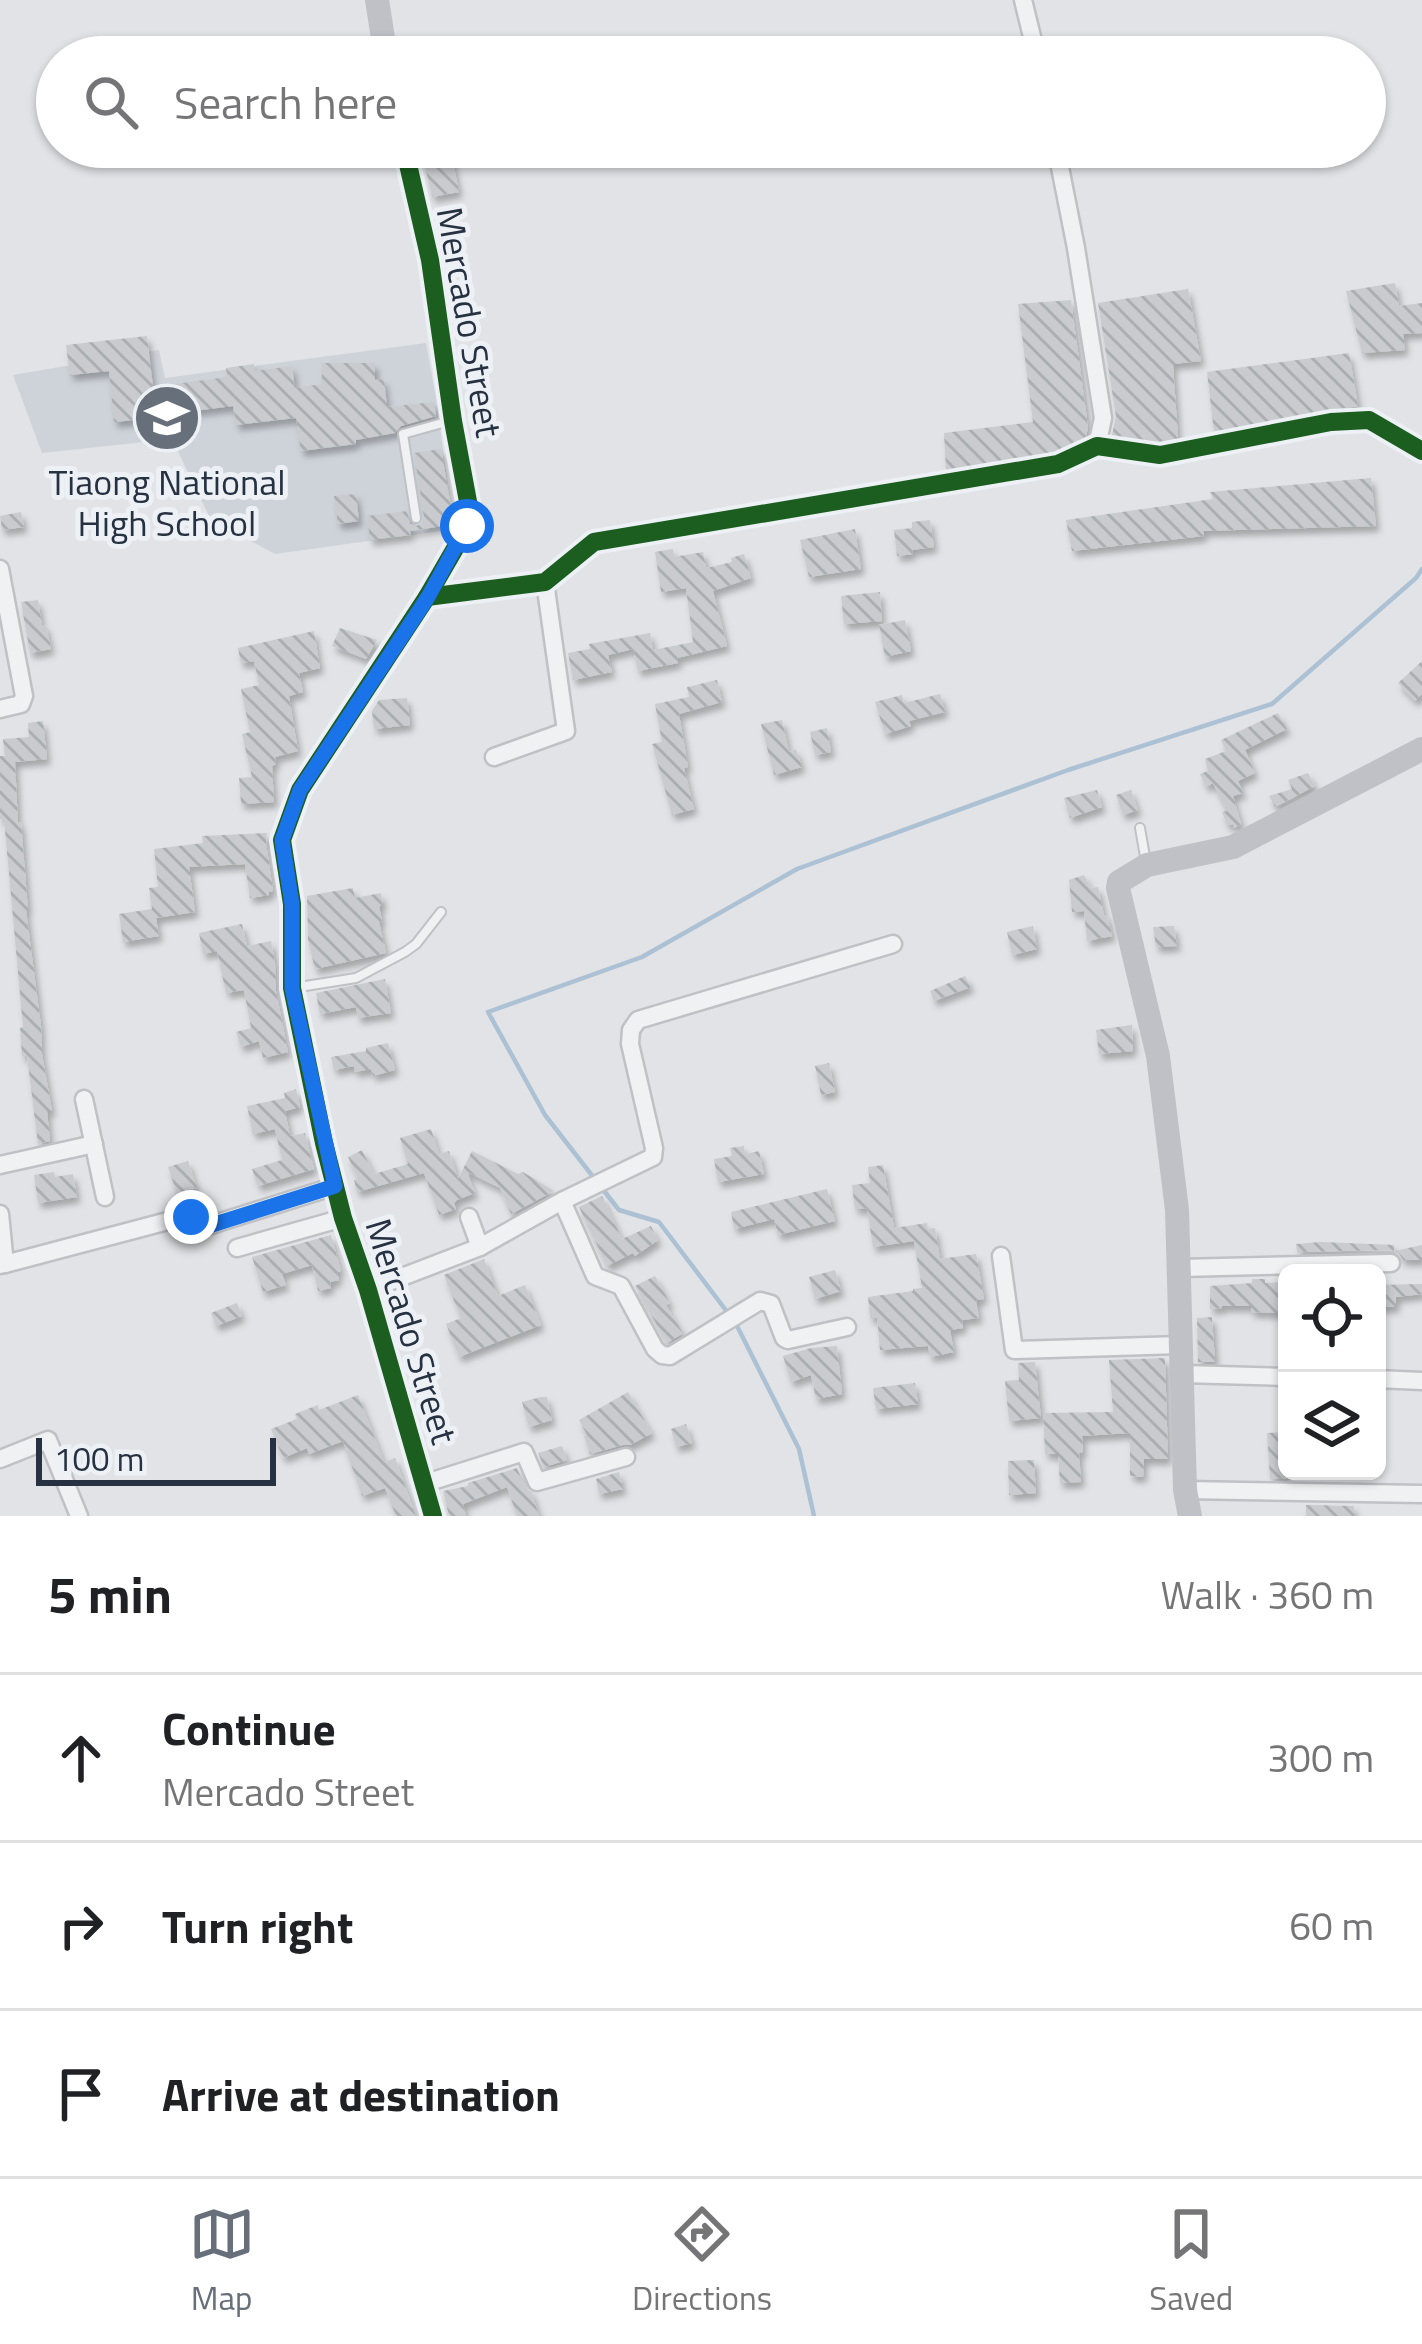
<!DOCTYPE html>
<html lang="en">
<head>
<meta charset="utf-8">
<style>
  :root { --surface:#fff; --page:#f6f6f6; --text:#202124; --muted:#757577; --line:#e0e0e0; --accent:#676f7b }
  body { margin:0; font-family:"Titillium Web",sans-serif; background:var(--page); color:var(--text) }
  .controls { position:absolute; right:36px; bottom:36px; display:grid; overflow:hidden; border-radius:18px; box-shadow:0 3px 9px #0004 }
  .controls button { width:108px; height:108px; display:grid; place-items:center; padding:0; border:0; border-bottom:3px solid var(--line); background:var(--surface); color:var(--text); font:60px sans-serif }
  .scale { position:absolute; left:36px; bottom:30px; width:240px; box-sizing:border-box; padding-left:12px; border:6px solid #263141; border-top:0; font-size:33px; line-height:42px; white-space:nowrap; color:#263141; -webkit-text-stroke:9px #edf1f6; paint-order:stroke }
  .stop { position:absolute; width:36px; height:36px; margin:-27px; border:9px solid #1a73e8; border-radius:50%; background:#fff }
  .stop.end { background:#1a73e8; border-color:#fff; box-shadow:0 3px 12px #0008 }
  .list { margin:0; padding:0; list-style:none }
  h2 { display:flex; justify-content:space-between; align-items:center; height:156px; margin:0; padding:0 48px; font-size:51px }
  h2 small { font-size:39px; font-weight:400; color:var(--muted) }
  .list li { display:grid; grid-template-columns:78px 1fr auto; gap:36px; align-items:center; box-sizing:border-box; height:168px; padding:0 48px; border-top:3px solid var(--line) }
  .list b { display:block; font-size:45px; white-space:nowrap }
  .list p { margin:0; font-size:39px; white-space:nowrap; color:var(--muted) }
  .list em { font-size:39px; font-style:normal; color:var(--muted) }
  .icon { flex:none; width:66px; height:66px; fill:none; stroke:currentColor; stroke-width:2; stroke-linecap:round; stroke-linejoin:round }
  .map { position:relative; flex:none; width:1422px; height:1516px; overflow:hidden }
  .search { position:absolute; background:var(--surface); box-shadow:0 3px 9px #0004; left:36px; right:36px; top:36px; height:132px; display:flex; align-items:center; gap:30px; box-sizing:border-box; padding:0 42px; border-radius:66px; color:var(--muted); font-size:45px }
  .sheet { height:660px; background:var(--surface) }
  nav { display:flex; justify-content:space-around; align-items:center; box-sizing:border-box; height:168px; border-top:3px solid var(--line); background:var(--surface); font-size:33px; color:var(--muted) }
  nav a { display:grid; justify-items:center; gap:6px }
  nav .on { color:var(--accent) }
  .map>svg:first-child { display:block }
</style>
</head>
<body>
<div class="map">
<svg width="1422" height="1516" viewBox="0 0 1422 1516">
  <defs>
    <pattern id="building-back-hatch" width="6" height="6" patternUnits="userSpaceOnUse" patternTransform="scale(3)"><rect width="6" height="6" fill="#c9cbce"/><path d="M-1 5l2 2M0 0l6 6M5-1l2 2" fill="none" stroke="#acafb2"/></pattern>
    <filter id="shadow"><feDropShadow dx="3.5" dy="6" stdDeviation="3" flood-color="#0004"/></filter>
  </defs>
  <rect width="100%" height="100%" fill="#e1e3e6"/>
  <polygon fill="#ced3da" points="426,343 436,398 454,529 275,554 211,520 172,439 42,453 13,375 159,350 165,378"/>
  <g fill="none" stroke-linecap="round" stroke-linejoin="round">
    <g stroke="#acc1d4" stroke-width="4.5">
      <polyline points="594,1178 545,1115 488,1012 642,957 797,869 1068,770 1272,704 1416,578 1422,569"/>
      <polyline points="601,1187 619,1210 659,1222 728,1313"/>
      <polyline points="735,1322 799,1449 814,1516"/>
    </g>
  </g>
  <g fill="url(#building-back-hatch)" filter="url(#shadow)">
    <polygon points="432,147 450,147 459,192 432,197 421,149"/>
    <polygon points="1395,283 1399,306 1422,303 1422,333 1403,334 1405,350 1362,353 1346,291"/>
    <polygon points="1188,289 1201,361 1173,364 1178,439 1158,442 1112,435 1116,416 1098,303"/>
    <polygon points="1071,300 1088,427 1086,437 1054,452 946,470 944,433 1033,422 1018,304"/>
    <polygon points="147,336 153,387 227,377 226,368 254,364 254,371 292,366 295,388 322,384 322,363 375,363 375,380 384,379 387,407 434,402 436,416 401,426 395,433 356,440 356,444 301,451 296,418 236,425 233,406 178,413 178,416 114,422 109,371 70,375 66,345"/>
    <polygon points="1349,353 1358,406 1214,432 1207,372"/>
    <polygon points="441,449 452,512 449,525 410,531 411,535 370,540 367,516 407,511 410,524 416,526 422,524 424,517 414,453"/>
    <polygon points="1371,478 1376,526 1203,531 1204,536 1072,551 1066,520 1213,499 1210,492"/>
    <polygon points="356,494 359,521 338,524 334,496"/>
    <polygon points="21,512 24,527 2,530 0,516"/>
    <polygon points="930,520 934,547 912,550 913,554 897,556 894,530 912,528 912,522"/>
    <polygon points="855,529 861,569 809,577 800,540"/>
    <polygon points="673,549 674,557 703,552 706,568 732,562 731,558 744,554 751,578 713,591 727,646 677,658 678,663 638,671 633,649 608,655 612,672 573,680 568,653 590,649 589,644 650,633 653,650 693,642 686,588 661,592 655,552"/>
    <polygon points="880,592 882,621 844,624 841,596"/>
    <polygon points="38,600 42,626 46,625 51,649 30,653 21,602"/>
    <polygon points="905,620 911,651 885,657 879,625"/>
    <polygon points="340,628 377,640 366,659 332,646"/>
    <polygon points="314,631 320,668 299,673 303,692 289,696 298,751 275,757 276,764 272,766 274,802 241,804 239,778 252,777 242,734 250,732 241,689 259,685 254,661 241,663 238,648"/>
    <polygon points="1422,661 1422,694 1415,701 1398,683"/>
    <polygon points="717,680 722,702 679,714 688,767 684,768 694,809 672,815 652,744 662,742 655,704 689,697 687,687"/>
    <polygon points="940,694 945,712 909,721 911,726 885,734 875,702 902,695 904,703"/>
    <polygon points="407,698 410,725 374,729 372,711 379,700"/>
    <polygon points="1278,713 1287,729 1245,750 1255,773 1238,781 1243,793 1233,796 1241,824 1234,828 1233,824 1227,825 1222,812 1227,811 1213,783 1206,787 1200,774 1208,771 1205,759 1226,751 1221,740"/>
    <polygon points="782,720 789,752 796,749 802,767 774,775 761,724"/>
    <polygon points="43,721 47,759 15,762 18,823 21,822 28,910 26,910 41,1026 42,1054 52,1111 47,1111 50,1141 38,1144 27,1056 22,1056 20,1028 23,1027 4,819 0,819 0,756 5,756 3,739 29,737 28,723"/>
    <polygon points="827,728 831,752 815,755 810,732"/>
    <polygon points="1308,773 1315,786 1275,807 1269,796 1292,789 1288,780"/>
    <polygon points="1097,790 1102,807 1070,818 1064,798"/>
    <polygon points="1131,790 1138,810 1123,815 1116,795"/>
    <polygon points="267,833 266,843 273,891 269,892 269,895 250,898 245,864 189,867 195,912 156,918 159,936 123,942 119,914 152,909 149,888 158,887 154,849 203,843 202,836"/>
    <polygon points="1084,875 1091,888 1098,887 1104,915 1107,915 1112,936 1087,941 1084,911 1072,912 1069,880"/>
    <polygon points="353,888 355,898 381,893 383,906 379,906 382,921 379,922 386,953 315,969 308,940 307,896"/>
    <polygon points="242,924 247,946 271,941 275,963 276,991 288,1052 263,1058 259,1041 241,1047 236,1032 251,1028 244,990 226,993 217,951 203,954 199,933"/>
    <polygon points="1033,926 1037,949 1012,955 1007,932"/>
    <polygon points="1174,926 1177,946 1156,947 1153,927"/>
    <polygon points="965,976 971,987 934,1001 930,991"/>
    <polygon points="385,979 391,1013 358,1018 356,1007 320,1014 316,993"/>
    <polygon points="1132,1025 1133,1051 1099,1054 1096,1030"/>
    <polygon points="388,1043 395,1070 373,1076 371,1069 355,1072 354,1066 334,1070 331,1057 366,1051 366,1048"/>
    <polygon points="829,1063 835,1092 821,1095 815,1066"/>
    <polygon points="296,1089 300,1107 285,1111 290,1136 305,1133 314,1169 258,1186 252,1169 282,1160 275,1129 253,1134 247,1106 285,1098 284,1093"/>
    <polygon points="431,1129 439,1154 449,1151 458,1179 472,1151 518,1174 523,1172 554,1191 511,1214 500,1188 467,1172 475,1193 457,1200 454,1203 456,1209 439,1215 424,1173 357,1192 354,1180 358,1179 348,1157 362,1150 374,1174 408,1164 400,1138"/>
    <polygon points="744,1146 745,1154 759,1151 764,1174 718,1182 714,1159 732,1156 730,1148"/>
    <polygon points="188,1161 197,1188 177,1194 168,1167"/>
    <polygon points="883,1165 894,1228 927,1223 928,1229 935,1228 940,1259 976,1254 984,1299 976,1300 979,1318 962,1320 963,1328 950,1330 954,1352 930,1357 928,1346 880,1350 877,1318 870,1318 868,1297 913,1291 913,1289 922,1288 914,1241 873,1247 867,1208 855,1209 852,1185 870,1183 868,1167"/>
    <polygon points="54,1172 55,1177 73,1174 77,1197 38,1203 34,1175"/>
    <polygon points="827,1189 835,1221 778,1235 774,1219 734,1229 731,1212"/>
    <polygon points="602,1196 622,1239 651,1226 658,1240 635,1256 633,1253 607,1266 579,1207"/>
    <polygon points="331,1235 341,1271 337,1272 339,1280 330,1282 331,1288 318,1291 312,1265 282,1274 286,1285 263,1292 252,1257"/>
    <polygon points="1321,1242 1394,1245 1394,1251 1422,1245 1422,1260 1403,1260 1398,1252 1391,1250 1297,1252 1296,1244"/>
    <polygon points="484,1259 498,1296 525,1285 541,1325 459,1357 446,1324 461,1318 444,1275"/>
    <polygon points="835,1270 841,1291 815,1299 809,1277"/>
    <polygon points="655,1276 670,1303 666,1305 683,1333 667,1343 635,1286"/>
    <polygon points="1252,1279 1265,1279 1265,1283 1280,1282 1281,1313 1251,1312 1251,1306 1222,1306 1222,1308 1210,1309 1210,1286 1252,1283"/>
    <polygon points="1422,1284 1422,1294 1396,1297 1396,1307 1377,1307 1377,1285"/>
    <polygon points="237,1303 242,1316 216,1326 211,1313"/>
    <polygon points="1212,1317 1215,1362 1198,1362 1197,1318"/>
    <polygon points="837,1346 842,1394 816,1399 811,1375 791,1382 783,1356 811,1348"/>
    <polygon points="1165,1358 1168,1459 1144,1459 1143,1477 1130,1476 1130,1433 1082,1436 1083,1452 1079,1453 1081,1482 1060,1483 1058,1454 1045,1454 1043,1413 1113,1412 1109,1360"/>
    <polygon points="1035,1362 1041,1418 1009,1421 1005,1381 1019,1380 1018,1363"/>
    <polygon points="915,1383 918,1404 876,1409 873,1388"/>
    <polygon points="628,1392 652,1433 630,1445 623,1445 590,1454 584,1436 587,1435 579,1420"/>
    <polygon points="358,1395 384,1462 395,1458 416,1516 396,1516 385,1488 362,1496 343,1441 309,1454 307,1448 283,1458 271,1429 297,1419 295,1414 318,1405 319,1410"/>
    <polygon points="541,1397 547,1397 552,1420 529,1427 522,1402"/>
    <polygon points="686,1424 692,1443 676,1447 671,1429"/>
    <polygon points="1287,1432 1287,1479 1270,1479 1267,1433"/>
    <polygon points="562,1446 567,1460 544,1467 538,1453"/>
    <polygon points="1034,1460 1036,1493 1009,1495 1008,1461"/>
    <polygon points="517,1468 525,1487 532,1493 539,1516 517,1516 507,1487 463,1504 466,1516 449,1516 443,1491 468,1486 468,1483"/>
    <polygon points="619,1472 623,1489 599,1494 596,1479"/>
    <polygon points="1306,1505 1354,1506 1354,1516 1306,1516"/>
  </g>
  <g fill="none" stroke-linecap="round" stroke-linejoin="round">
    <g stroke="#bfc1c4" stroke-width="12">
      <g id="lane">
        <polyline points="416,518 403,434 446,422"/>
        <polyline points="1140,828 1146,862"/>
        <polyline points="299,987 356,978 405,952 416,944 441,912"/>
      </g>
    </g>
    <g stroke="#bfc1c4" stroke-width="21">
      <g id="street">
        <polyline points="1023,0 1037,57"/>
        <polyline points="1056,147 1076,248 1103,418 1097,446"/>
        <polyline points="0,569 24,696 21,704 0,709"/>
        <polyline points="427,597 545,582 594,542 1058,464 1097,446 1160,455 1331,422 1369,420 1422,451"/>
        <polyline points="494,757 566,731 545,582"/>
        <polyline points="84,1099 105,1197"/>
        <polyline points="0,1165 94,1144"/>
        <polyline points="562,1201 595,1276 621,1286 655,1349 662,1355 670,1356 760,1301 771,1304 784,1338 788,1340 847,1327"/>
        <polyline points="0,1214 5,1264 0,1265"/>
        <polyline points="469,1217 480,1247"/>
        <polyline points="237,1248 343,1218"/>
        <polyline points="1001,1256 1014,1350 1180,1345"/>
        <polyline points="5,1264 183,1217 211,1225 335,1186"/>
        <polyline points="1180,1268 1391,1263"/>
        <polyline points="368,1290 480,1247 562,1201 653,1157 654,1148 630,1044 631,1030 638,1020 893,944"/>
        <polyline points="1182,1374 1287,1377"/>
        <polyline points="1377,1379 1422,1381"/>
        <polyline points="0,1459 48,1440 79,1516"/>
        <polyline points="423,1484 524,1452 537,1482 626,1457"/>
        <polyline points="1185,1490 1422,1494"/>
      </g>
    </g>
    <use href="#lane" stroke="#f0f1f3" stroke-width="8"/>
    <use href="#street" stroke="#f0f1f3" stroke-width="16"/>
    <g stroke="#bfc1c6" stroke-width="24">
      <polyline points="377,0 386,57"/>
      <polyline points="404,147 430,260 453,421 469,507 468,526 427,597 300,790 282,840 292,904 292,988 324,1143 343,1218 368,1290 433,1516"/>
      <polyline points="1190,1516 1185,1490 1177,1210 1158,1056 1118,888 1119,882 1147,865 1233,847 1422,749"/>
    </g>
    <g stroke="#edf1f6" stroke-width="26">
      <g id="cycleway">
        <polyline points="404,147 430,260 453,421 469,507 468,526 427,597 300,790 282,840 292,904 292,988 324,1143 343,1218 368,1290 433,1516"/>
        <polyline points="427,597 545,582 594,542 1058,464 1097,446 1160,455 1331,422 1369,420 1422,451"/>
      </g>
    </g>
    <use href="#cycleway" stroke="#1b5e20" stroke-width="18"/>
  </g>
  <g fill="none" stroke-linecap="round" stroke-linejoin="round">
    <polyline stroke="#1a73e8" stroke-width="15" points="191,1217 212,1225 335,1186 292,988 292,904 282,840 300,790 428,597 467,526"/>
  </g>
  <defs>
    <g id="school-disc" transform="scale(3.45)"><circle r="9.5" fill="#676f7b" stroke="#edf1f6"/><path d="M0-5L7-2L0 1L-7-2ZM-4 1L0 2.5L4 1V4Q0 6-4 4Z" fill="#fff"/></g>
  </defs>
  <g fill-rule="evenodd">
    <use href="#school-disc" x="167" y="418"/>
  </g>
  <g text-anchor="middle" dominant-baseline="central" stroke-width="10" stroke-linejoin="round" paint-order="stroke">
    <g font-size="36" fill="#263141" stroke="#edf1f6">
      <text transform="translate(470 322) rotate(80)">Mercado Street</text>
      <text transform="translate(412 1331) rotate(73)">Mercado Street</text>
    </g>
    <g font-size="36" fill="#263141" stroke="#edf1f6">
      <text x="167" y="481">Tiaong National<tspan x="167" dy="41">High School</tspan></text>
    </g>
  </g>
</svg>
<div class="controls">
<button><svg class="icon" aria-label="locate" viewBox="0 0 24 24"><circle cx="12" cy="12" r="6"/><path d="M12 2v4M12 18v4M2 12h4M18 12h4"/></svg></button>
<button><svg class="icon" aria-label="layers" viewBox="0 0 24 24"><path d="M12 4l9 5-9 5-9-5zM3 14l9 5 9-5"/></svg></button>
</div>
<div class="scale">100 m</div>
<div class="stop" style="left:467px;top:526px"></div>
<div class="stop end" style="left:191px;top:1217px"></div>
<div class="search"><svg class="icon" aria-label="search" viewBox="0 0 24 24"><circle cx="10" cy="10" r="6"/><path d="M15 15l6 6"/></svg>Search here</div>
</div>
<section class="sheet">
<h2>5 min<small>Walk · 360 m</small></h2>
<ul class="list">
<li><svg class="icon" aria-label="ahead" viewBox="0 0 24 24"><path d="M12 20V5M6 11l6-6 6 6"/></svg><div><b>Continue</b><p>Mercado Street</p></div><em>300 m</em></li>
<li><svg class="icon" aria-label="right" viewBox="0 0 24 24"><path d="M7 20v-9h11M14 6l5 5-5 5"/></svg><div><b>Turn right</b></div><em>60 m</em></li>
<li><svg class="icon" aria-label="arrive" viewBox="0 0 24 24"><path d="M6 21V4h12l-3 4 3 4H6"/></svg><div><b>Arrive at destination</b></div></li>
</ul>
</section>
<nav>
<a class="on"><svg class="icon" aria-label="map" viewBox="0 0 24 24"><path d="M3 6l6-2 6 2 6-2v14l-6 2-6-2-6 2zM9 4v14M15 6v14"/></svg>Map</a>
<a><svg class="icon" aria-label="directions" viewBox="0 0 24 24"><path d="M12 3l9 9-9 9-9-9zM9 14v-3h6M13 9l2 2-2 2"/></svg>Directions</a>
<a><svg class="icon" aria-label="saved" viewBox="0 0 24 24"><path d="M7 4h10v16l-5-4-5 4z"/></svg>Saved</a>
</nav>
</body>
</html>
